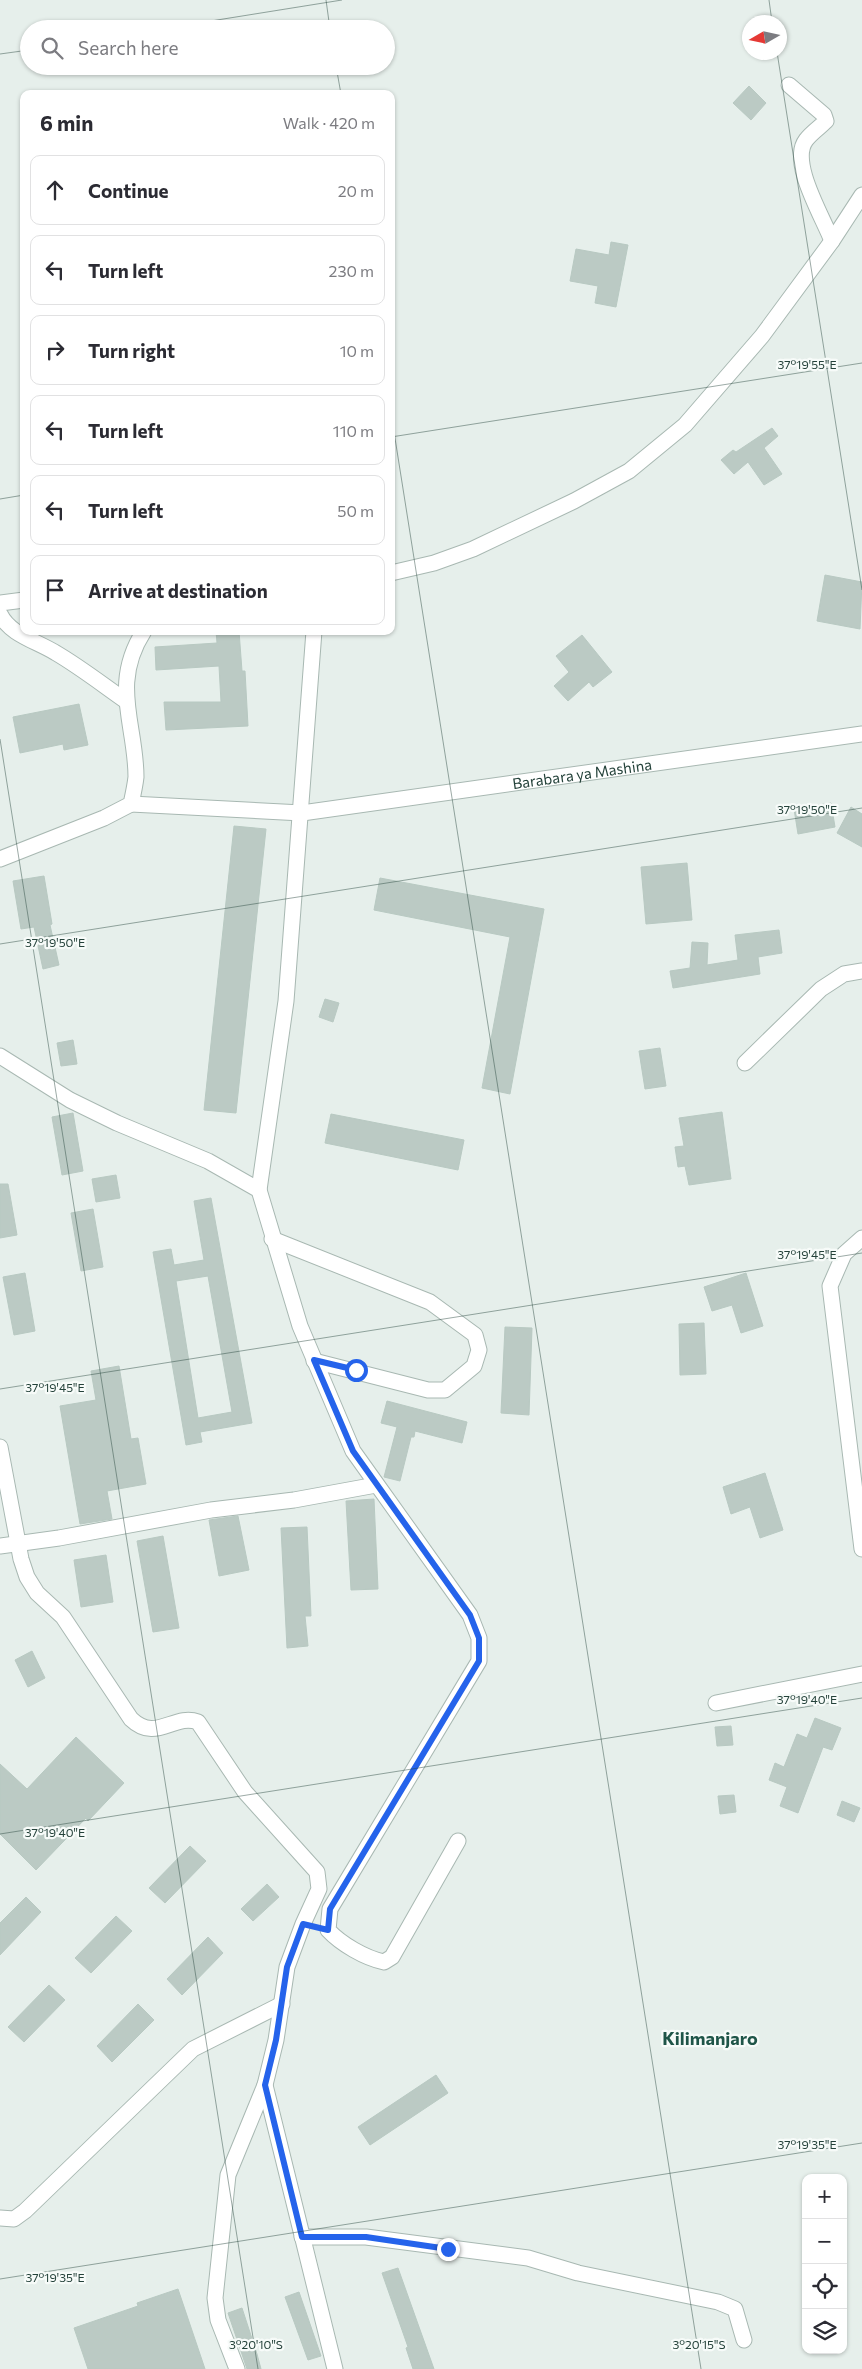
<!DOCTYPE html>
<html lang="en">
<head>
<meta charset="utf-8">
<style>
  :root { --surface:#fff; --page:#f2f2f3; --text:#2b2b33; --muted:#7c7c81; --line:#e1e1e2 }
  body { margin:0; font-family:Commissioner,sans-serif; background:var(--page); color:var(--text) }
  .controls { position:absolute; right:15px; bottom:15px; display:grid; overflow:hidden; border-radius:10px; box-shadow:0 1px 4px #0004 }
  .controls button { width:45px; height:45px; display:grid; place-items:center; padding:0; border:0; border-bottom:1px solid var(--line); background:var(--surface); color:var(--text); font:25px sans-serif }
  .compass { position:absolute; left:742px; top:15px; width:45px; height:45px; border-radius:50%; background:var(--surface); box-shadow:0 1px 4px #0004; rotate:261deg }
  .stop { position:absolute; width:15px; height:15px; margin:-11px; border:4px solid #2563eb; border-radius:50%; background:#fff }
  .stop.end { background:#2563eb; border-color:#fff; box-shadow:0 1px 5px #0008 }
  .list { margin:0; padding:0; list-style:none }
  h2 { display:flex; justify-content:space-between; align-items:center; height:65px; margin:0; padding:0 20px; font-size:21px }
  h2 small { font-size:16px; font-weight:400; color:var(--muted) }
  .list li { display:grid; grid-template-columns:32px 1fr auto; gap:15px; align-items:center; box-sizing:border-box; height:70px; margin:0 10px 10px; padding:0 10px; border:1px solid var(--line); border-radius:10px }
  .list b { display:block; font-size:19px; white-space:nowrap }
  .list em { font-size:16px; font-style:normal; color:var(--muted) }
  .icon { flex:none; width:28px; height:28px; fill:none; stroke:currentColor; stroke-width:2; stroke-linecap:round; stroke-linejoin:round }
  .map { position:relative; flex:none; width:862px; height:2369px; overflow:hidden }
  .search { position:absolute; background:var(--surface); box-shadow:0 1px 4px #0004; left:20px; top:20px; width:375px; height:55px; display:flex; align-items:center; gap:12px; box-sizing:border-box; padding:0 18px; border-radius:28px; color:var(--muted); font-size:19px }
  .panel { position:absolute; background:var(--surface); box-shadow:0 1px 4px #0004; left:20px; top:90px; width:375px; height:545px; border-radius:10px }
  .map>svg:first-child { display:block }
</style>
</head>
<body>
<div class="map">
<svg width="862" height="2369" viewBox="0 0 862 2369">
  <rect width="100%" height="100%" fill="#e6efeb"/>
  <g fill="#bbcac4" stroke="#b8c9c2" fill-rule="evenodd">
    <polygon points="749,86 766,103 751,120 733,103"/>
    <polygon points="611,242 628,245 616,307 595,303 598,286 570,281 576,249 609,255"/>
    <polygon points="772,428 778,436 764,448 782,474 764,485 748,462 734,474 721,460 733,450 736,452"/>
    <polygon points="825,575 862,582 860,629 817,621"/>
    <polygon points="216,631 239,631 242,671 245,671 248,726 166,730 164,702 221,702 219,666 156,670 155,647 217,643"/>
    <polygon points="582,635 612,672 593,687 589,682 568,701 554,686 569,672 556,656"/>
    <polygon points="79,704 88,745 64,750 63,744 20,753 13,717"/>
    <polygon points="831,803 835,827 798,834 794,809"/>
    <polygon points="851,807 862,814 862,847 837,833"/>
    <polygon points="234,826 266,829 236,1113 204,1110"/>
    <polygon points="687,863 692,920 646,924 641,867"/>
    <polygon points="44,876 52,924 50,925 59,965 43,969 34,927 21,929 13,881"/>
    <polygon points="380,878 544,909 510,1094 482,1088 510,937 374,910"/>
    <polygon points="779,930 782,953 758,957 760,974 673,988 670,971 690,968 692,942 708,943 707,965 738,960 735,935"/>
    <polygon points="325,999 339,1003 333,1022 319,1017"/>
    <polygon points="73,1040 77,1064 61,1066 57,1043"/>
    <polygon points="660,1048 666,1086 645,1089 639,1051"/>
    <polygon points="722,1112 731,1179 689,1185 685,1166 678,1167 675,1147 684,1146 679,1118"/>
    <polygon points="73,1113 83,1171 62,1175 52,1117"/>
    <polygon points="331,1114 464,1140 458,1170 325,1143"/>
    <polygon points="116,1175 120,1198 96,1202 92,1179"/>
    <polygon points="0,1184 8,1184 17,1235 0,1238"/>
    <path d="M211 1198 252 1423 200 1432 202 1442 186 1445 153 1252 171 1249 174 1265 204 1260 194 1201ZM208 1276 232 1412 198 1418 176 1281Z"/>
    <polygon points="93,1209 103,1267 81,1271 71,1213"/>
    <polygon points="25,1273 35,1331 14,1335 3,1277"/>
    <polygon points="746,1273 763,1326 741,1333 732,1305 712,1311 704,1287"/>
    <polygon points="704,1323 706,1374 680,1375 679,1324"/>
    <polygon points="505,1327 532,1328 529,1415 501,1413"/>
    <polygon points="119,1366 131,1439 138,1438 146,1484 107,1491 112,1519 80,1524 60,1406 96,1400 91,1371"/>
    <polygon points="387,1401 467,1422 462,1443 415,1431 414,1437 411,1437 400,1481 384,1477 397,1427 381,1423"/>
    <polygon points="765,1473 783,1530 760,1538 750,1507 731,1514 723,1487"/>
    <polygon points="374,1499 378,1589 351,1590 346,1501"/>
    <polygon points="238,1516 249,1570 219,1576 209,1520"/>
    <polygon points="307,1527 311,1616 305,1616 308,1646 287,1648 281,1528"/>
    <polygon points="163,1536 179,1628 153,1632 137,1541"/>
    <polygon points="106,1555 113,1602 81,1607 74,1560"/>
    <polygon points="32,1651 45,1678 28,1687 15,1660"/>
    <polygon points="815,1718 841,1728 832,1750 823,1747 798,1813 780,1806 787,1787 769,1780 775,1763 784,1767 797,1734 807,1738"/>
    <polygon points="731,1726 733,1745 717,1746 715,1727"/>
    <polygon points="76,1737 124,1783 88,1821 86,1818 36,1870 0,1834 0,1764 27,1789"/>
    <polygon points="734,1795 736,1812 720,1814 718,1796"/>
    <polygon points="842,1801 860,1808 854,1822 837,1815"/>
    <polygon points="190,1846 206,1861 165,1903 149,1888"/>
    <polygon points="267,1884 279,1897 253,1921 241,1909"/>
    <polygon points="26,1897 41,1912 0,1955 0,1923"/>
    <polygon points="116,1916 132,1931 91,1973 75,1958"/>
    <polygon points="208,1937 223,1953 182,1995 167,1979"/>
    <polygon points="49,1985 65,2000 24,2042 8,2027"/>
    <polygon points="138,2004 154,2020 112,2062 97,2046"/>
    <polygon points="436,2075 448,2093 370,2145 358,2127"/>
    <polygon points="398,2268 434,2369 413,2369 406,2348 408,2347 382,2273"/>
    <polygon points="178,2289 205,2369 88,2369 74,2328 138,2306 137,2303"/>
    <polygon points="299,2292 321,2356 308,2360 285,2297"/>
    <polygon points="242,2308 257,2354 261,2369 247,2369 228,2313"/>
  </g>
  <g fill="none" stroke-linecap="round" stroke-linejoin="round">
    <g stroke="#a8b8b2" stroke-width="17">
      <g id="minor">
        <path d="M789 85 824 115 826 121C820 127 811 133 806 140 789 162 823 217 832 241"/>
        <polyline points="391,573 434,563 473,549 574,501 629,471 685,425 762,336 832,241 862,195"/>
        <polyline points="0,603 24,600"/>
        <path d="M0 614C10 635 37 641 56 653 80 667 103 685 126 701"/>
        <path id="s1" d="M131 804 302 813 862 734"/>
        <path d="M0 859 104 818 131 804C133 795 135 786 136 777 136 724 110 684 144 631"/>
        <path d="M0 1056 70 1100 117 1123 208 1161 259 1190 300 1326 353 1451 470 1615 479 1638V1661L330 1909 328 1930C341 1944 365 1958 384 1962L392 1957 458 1841"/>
        <polyline points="745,1063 821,989 844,974 862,971"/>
        <polyline points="259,1190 286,1001 314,631"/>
        <polyline points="862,1238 844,1254 830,1286 862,1549"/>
        <polyline points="272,1239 430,1302 475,1335 479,1350 474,1366 445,1390 428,1390 314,1361"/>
        <path d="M0 1447 21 1559 27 1577 37 1593 63 1617 131 1719C156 1743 174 1713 198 1722L245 1792 317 1872 319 1889 303 1924 287 1967 276 2040 265 2085 228 2175 215 2298 218 2320 237 2369"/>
        <polyline points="0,1546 59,1538 211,1510 294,1500 376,1485"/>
        <polyline points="716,1703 862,1674"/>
        <polyline points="265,2085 335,2369"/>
        <polyline points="0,2218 14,2219 25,2211 193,2049 282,2004"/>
        <polyline points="302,2237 366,2237 528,2258 578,2273 718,2302 735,2309 744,2340"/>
      </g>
    </g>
    <use href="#minor" stroke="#fff" stroke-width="15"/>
  </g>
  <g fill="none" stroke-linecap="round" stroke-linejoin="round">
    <polyline stroke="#2563eb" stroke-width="6" points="356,1370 314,1360 353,1451 470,1615 479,1638 479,1661 330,1909 328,1930 303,1924 287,1967 276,2040 265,2085 302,2237 366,2237 448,2249"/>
  </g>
  <path fill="none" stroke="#24423a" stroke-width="1" stroke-opacity="0.45" d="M326 0 330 29M769 0 772 22M161 29 342 0M777 52 862 590M0 54 29 50M336 66 341 94M391 413 701 2369M391 437 862 363M0 499 24 495M0 739 258 2369M0 944 862 808M0 1389 862 1253M0 1834 862 1698M0 2279 862 2143"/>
  <g text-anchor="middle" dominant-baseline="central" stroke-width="4.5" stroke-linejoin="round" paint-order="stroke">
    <g font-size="15" fill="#24423a" stroke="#f7fbf9">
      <text stroke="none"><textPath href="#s1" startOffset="454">Barabara ya Mashina</textPath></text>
    </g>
    <g font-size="18" font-weight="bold" fill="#1f5548" stroke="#f7fbf9">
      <text x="710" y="2038">Kilimanjaro</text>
    </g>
  </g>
  <g font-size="12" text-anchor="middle" fill="#24423a" stroke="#f7fbf9" stroke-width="4.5" stroke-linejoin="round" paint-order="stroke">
    <text x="807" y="369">37°19'55"E</text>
    <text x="807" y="814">37°19'50"E</text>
    <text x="55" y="947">37°19'50"E</text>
    <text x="807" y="1259">37°19'45"E</text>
    <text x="55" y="1392">37°19'45"E</text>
    <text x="807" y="1704">37°19'40"E</text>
    <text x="55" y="1837">37°19'40"E</text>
    <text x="807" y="2149">37°19'35"E</text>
    <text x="55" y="2282">37°19'35"E</text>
    <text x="256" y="2349">3°20'10"S</text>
    <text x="699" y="2349">3°20'15"S</text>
  </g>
</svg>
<div class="controls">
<button>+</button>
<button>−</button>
<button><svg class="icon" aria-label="locate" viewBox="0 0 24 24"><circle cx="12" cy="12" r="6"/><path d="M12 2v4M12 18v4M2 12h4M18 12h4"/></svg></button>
<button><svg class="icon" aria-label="layers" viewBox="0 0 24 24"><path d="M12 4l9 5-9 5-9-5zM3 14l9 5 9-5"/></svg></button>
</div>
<svg class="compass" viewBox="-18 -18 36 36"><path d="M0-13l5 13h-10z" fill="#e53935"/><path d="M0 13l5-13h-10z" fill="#7c7c81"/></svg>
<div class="stop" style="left:356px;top:1370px"></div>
<div class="stop end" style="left:448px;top:2249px"></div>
<div class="search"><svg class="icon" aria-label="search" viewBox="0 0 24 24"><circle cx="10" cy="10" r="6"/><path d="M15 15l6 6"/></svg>Search here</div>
<section class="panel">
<h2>6 min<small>Walk · 420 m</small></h2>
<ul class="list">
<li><svg class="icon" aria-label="ahead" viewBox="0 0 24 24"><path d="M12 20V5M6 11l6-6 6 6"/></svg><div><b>Continue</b></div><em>20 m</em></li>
<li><svg class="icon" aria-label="left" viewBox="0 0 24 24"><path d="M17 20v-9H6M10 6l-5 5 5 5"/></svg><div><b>Turn left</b></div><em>230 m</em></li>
<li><svg class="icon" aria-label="right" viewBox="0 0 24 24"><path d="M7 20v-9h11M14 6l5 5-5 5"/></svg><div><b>Turn right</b></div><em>10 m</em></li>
<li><svg class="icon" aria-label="left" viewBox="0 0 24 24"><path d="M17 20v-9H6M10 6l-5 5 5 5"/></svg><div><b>Turn left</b></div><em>110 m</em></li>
<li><svg class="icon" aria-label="left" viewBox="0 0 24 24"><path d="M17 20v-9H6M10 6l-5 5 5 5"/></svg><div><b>Turn left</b></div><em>50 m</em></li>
<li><svg class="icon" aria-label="arrive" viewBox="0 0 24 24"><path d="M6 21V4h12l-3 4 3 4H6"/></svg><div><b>Arrive at destination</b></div></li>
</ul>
</section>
</div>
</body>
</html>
